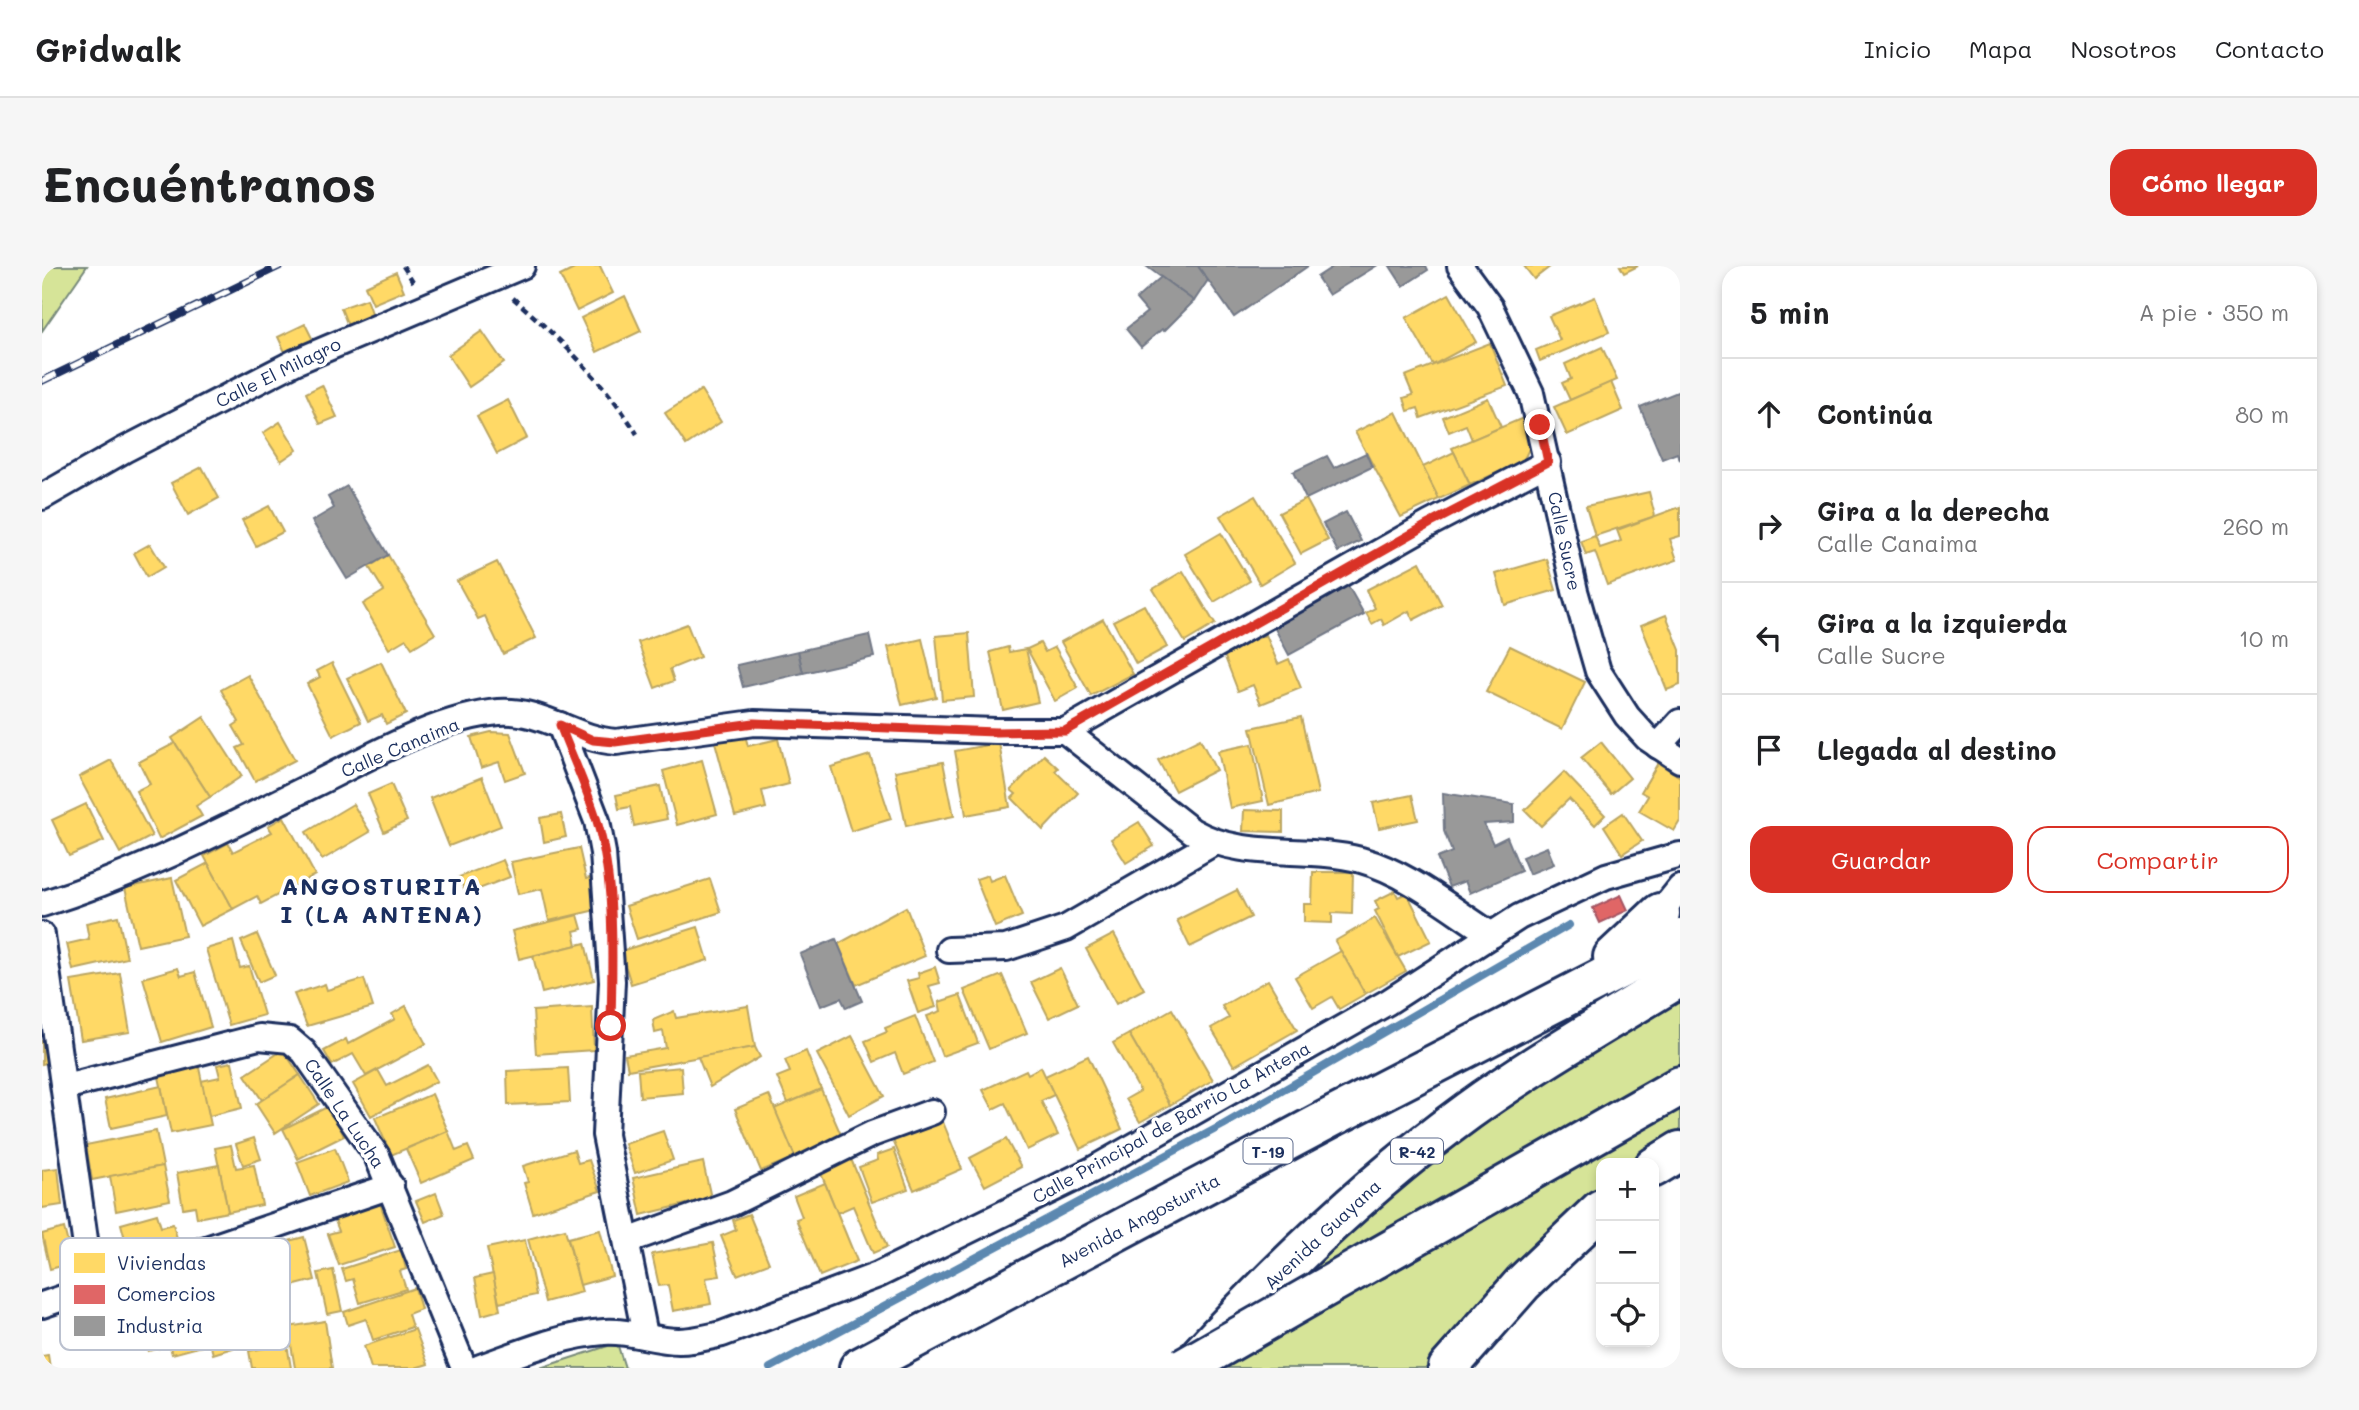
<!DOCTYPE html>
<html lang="es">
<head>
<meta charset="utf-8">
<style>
  :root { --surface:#fff; --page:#f6f6f6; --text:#202124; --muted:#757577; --line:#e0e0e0; --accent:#d93025 }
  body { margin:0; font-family:Mali,sans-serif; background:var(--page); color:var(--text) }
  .controls { position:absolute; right:21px; bottom:21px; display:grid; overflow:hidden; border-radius:14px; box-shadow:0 4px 10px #0003 }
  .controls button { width:63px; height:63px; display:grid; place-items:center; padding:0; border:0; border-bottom:2px solid var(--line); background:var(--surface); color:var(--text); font:35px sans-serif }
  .stop { position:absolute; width:21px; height:21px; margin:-16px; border:5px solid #d93025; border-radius:50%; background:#fff }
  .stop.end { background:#d93025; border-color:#fff; box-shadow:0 2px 7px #0008 }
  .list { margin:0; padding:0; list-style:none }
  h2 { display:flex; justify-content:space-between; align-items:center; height:91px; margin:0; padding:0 28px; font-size:30px }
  h2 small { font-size:23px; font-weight:400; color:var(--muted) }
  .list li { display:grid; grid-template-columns:46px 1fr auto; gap:21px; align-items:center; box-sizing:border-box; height:112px; padding:0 28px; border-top:2px solid var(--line) }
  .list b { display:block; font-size:26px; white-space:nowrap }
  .list p { margin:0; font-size:23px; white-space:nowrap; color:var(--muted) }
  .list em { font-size:23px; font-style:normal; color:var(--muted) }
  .actions { display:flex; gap:14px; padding:21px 28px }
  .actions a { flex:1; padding:16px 0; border:2px solid var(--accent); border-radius:21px; text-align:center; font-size:24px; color:var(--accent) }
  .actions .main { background:var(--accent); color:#fff }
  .icon { flex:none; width:38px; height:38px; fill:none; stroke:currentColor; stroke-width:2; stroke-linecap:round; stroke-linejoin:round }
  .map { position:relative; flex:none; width:1638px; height:1102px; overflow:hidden; border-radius:21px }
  header { display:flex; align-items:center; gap:42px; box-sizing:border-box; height:98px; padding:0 35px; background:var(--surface); border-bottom:2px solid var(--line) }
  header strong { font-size:33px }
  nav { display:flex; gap:38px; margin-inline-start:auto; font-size:24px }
  .intro { display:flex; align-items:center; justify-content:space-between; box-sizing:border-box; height:168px; padding:0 42px }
  h1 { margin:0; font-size:49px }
  .button { padding:18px 32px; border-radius:21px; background:var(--accent); color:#fff; font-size:24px; font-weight:700 }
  main { display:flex; gap:42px; padding:0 42px }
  aside { flex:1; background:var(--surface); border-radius:21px; box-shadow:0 4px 10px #0003 }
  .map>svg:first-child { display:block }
</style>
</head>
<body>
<header>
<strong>Gridwalk</strong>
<nav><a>Inicio</a><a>Mapa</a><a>Nosotros</a><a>Contacto</a></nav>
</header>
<div class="intro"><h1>Encuéntranos</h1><a class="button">Cómo llegar</a></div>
<main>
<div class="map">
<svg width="1638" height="1102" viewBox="0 0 1638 1102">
  <rect width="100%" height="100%" fill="#fff"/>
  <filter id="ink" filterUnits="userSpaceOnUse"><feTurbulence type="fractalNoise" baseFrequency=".0143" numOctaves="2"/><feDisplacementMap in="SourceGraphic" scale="14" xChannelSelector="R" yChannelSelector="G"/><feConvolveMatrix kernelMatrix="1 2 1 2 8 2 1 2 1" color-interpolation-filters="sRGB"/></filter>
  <g filter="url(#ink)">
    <g fill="#d6e498" stroke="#788a7b" stroke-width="2">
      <polygon points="0,0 45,0 0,65"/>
      <polygon points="1638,711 1638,885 1612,897 1559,897 1559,943 1406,1102 1146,1102 1281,962"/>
      <polygon points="575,1077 583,1102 498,1102"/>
    </g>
    <g fill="#ffd966" stroke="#bba664" stroke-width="2">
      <polygon points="538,0 558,0 571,27 535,45 518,10"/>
      <polygon points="1482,0 1509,0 1492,13"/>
      <polygon points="1578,0 1596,0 1582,7"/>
      <polygon points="354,6 362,25 331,38 323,20"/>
      <polygon points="1407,28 1434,76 1391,99 1364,52"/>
      <polygon points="583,30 599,65 555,86 539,52"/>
      <polygon points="1553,31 1567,66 1498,95 1494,84 1518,74 1507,50"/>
      <polygon points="325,33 331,50 306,60 299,42"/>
      <polygon points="263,58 271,74 243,86 236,71"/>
      <polygon points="440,65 462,97 427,121 406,89"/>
      <polygon points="1448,77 1465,120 1379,152 1376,142 1366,145 1362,132 1371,129 1363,110"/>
      <polygon points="1560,81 1575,114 1528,134 1520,117 1529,113 1523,98"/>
      <polygon points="1569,116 1581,144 1525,169 1512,141"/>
      <polygon points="280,119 295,151 278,158 264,127"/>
      <polygon points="659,124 679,156 644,179 623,147"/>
      <polygon points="1446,132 1459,161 1430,174 1424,159 1407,166 1401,151"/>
      <polygon points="466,134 485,172 455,188 435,150"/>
      <polygon points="1354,146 1397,233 1359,251 1313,166"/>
      <polygon points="1481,152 1491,175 1481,195 1428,219 1410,182"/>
      <polygon points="238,156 255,184 239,195 221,167"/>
      <polygon points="1412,186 1428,219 1397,233 1381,201"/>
      <polygon points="160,201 177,232 146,249 129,217"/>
      <polygon points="1607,226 1613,250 1553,270 1544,240"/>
      <polygon points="1213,230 1253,297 1218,318 1178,250"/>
      <polygon points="1264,233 1286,274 1259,288 1237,247"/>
      <polygon points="227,240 241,266 214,280 200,254"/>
      <polygon points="1638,241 1638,270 1628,273 1635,294 1565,319 1553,286 1544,289 1539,275 1553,270 1558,282 1579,275 1575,264"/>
      <polygon points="1179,267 1208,315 1172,336 1143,288"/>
      <polygon points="108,278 122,301 105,311 92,287"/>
      <polygon points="346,289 393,368 370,382 364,373 347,383 321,338 342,325 327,301"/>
      <polygon points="1505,293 1514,324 1463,339 1454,308"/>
      <polygon points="455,296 494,372 461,388 443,350 436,353 415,315"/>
      <polygon points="1378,296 1400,339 1371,354 1367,345 1342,359 1339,353 1330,358 1324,347 1333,342 1324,324"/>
      <polygon points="1141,305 1173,358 1143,376 1111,323"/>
      <polygon points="1102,339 1125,381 1094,398 1071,355"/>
      <polygon points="1624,349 1638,384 1638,419 1625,424 1599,359"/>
      <polygon points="1061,353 1091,408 1049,430 1019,376"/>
      <polygon points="645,358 658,391 628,403 632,415 613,422 596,376"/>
      <polygon points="927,367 932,431 900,434 894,370"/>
      <polygon points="1224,369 1236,398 1247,393 1259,422 1219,438 1211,419 1196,425 1181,386"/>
      <polygon points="880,373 894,431 860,439 846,381"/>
      <polygon points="998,377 1003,386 1013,381 1036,422 1013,435 985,383"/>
      <polygon points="1468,380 1543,416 1520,463 1444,426"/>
      <polygon points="966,381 967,386 984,383 996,436 961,444 948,386"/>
      <polygon points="339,396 364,448 344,458 340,449 326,455 305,412"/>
      <polygon points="290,397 319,456 291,470 265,418 278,411 275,405"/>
      <polygon points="206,409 253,494 213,515 195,482 202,479 191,460 197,456 179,424"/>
      <polygon points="162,451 200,510 168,531 130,472"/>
      <polygon points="1259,451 1276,527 1227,539 1209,462"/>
      <polygon points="449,466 468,467 483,507 463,514 457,496 439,502 429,471"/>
      <polygon points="703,469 706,480 736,473 747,518 720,525 724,542 693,550 673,476"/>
      <polygon points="1158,473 1174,504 1133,525 1116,494"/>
      <polygon points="1559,476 1588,512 1569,528 1539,492"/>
      <polygon points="133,477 168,531 154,540 160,550 117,573 94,525 108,518 97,496"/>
      <polygon points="957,477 968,541 924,549 913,485"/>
      <polygon points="1210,478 1221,535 1188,542 1176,485"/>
      <polygon points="828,489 849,553 809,565 789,501"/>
      <polygon points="1002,489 1016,502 1013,505 1036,527 1001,564 970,532 974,528 969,524"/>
      <polygon points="69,494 110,570 78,587 37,511"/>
      <polygon points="660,494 675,548 635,559 621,505"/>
      <polygon points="901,496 912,550 864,560 853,505"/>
      <polygon points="1616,497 1638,511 1638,555 1632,565 1597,545 1606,530 1599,526"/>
      <polygon points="1522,506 1563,549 1553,559 1527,533 1499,560 1483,544"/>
      <polygon points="440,511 459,560 407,580 388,532"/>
      <polygon points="349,518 365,555 342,566 326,528"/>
      <polygon points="618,520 625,553 592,560 588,541 577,543 574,529"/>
      <polygon points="1370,529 1376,554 1337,562 1331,537"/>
      <polygon points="44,538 62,575 27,590 10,554"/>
      <polygon points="311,538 328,566 280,594 264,566"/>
      <polygon points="1202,544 1241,545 1241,566 1201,565"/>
      <polygon points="1581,547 1600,575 1580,588 1562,560"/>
      <polygon points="519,548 524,571 502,576 498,552"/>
      <polygon points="242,551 273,609 219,638 215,630 191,643 162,590 186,577 191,586 230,566 226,560"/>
      <polygon points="1097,556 1112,580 1084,597 1069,573"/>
      <polygon points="537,582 544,613 552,611 558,643 507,655 500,623 476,628 469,596"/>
      <polygon points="461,594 468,611 424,628 417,611"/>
      <polygon points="166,597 191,643 158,660 134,614"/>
      <polygon points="1271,606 1311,606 1310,648 1290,647 1290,657 1262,656 1262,638 1270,638"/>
      <polygon points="946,609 948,615 963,609 980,650 953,661 934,613"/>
      <polygon points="130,612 143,670 96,680 83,622"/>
      <polygon points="668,613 679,646 595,673 584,640"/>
      <polygon points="1195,624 1209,651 1148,681 1135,654"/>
      <polygon points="1353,625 1356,631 1365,627 1389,675 1356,691 1333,645 1337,643 1333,635"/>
      <polygon points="864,641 883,690 814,719 796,678"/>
      <polygon points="536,649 540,663 532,665 535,679 477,693 470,665"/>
      <polygon points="76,650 85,692 31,704 25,678 47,673 44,657"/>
      <polygon points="1333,652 1364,705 1323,728 1293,675"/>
      <polygon points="656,661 666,694 589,718 579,685"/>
      <polygon points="215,668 233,709 217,716 199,675"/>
      <polygon points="1072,668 1102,723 1074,738 1044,683"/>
      <polygon points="191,675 198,702 207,700 222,749 187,759 164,683"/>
      <polygon points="543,677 552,714 500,727 491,690"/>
      <polygon points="1299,685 1323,728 1297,743 1290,731 1271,742 1253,711"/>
      <polygon points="893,701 898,717 887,720 894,741 876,747 865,715 877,712 876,707"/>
      <polygon points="136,702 139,710 153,706 169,761 120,776 101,712"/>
      <polygon points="1018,702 1036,738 1007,752 989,716"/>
      <polygon points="78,707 88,766 39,774 29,715"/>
      <polygon points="960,709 985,767 947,783 922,724"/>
      <polygon points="322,713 331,741 265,760 252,728 283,718 285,724"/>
      <polygon points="1226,714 1255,764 1192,800 1169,762 1187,752 1180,740"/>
      <polygon points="918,729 936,777 900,790 885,750 899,745 897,736"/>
      <polygon points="364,740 384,778 324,810 311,788 290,799 282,785 304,773 306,778 353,753 350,748"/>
      <polygon points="706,740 713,781 586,804 583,789 624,782 621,765 613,767 611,754 632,745 634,752"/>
      <polygon points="550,741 552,784 494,788 491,745"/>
      <polygon points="1130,743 1171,814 1128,839 1087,768"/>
      <polygon points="873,750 891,796 861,808 853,787 832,796 823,775 845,766 843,762"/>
      <polygon points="1087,768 1128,839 1098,856 1084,833 1098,825 1071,777"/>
      <polygon points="810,770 842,830 807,849 775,788"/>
      <polygon points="0,774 5,797 0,798"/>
      <polygon points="713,781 718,791 668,821 656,791"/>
      <polygon points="241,784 258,809 220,834 203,809"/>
      <polygon points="764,785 779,823 746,837 735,811 748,806 743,794"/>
      <polygon points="1046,790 1080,863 1038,883 1003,810"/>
      <polygon points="190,796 200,842 167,850 159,815 178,811 175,799"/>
      <polygon points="156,797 169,859 129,867 116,806"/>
      <polygon points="386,799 395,815 329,850 311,818 336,804 345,820"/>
      <polygon points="639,801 641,827 598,831 596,805"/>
      <polygon points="999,801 1012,829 999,835 1016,869 985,884 963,837 951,843 941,824 984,804 986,808"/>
      <polygon points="526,802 528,836 466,839 465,805"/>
      <polygon points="258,809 277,838 233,867 214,838"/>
      <polygon points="119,820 125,850 69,862 63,833"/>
      <polygon points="779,823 800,871 753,891 732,843"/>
      <polygon points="390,828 406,865 349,889 333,852"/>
      <polygon points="727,829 753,891 719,905 693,843"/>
      <polygon points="287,840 302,870 256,893 241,863"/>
      <polygon points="899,851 920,903 872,924 850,872"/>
      <polygon points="114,865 121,900 50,914 44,879"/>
      <polygon points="406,865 414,885 426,880 432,894 379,917 364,883"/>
      <polygon points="621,865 631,894 593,907 583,878"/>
      <polygon points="212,872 219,893 201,899 194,878"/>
      <polygon points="964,873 979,901 943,920 928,892"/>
      <polygon points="189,879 194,902 212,899 220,939 186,946 173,882"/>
      <polygon points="293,882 306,916 268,930 255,896"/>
      <polygon points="852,883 866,923 830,936 817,901 836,894 835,889"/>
      <polygon points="532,884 536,897 547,894 558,925 491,947 482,917 486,916 481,900"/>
      <polygon points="809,893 845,981 831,987 811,940 795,947 778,905"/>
      <polygon points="661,896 669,932 599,949 591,912"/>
      <polygon points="177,899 186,946 155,952 153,940 141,942 135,907"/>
      <polygon points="121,900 128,934 74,945 68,910"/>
      <polygon points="16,902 20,939 0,942 0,904"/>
      <polygon points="783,917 815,995 778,1010 754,953 760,951 752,930"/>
      <polygon points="394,927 402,948 383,956 374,935"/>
      <polygon points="338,937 353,981 297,999 286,968 297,965 292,952"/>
      <polygon points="115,948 119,961 131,958 137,979 88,992 79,958"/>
      <polygon points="707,948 727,997 695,1009 679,970 694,964 691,954"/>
      <polygon points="22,962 31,997 8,1003 0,968"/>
      <polygon points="523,963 540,1026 503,1036 486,973"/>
      <polygon points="558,964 570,1010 538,1019 526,972"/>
      <polygon points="262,971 273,1014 242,1022 231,979"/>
      <polygon points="483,974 494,1029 457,1037 445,982"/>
      <polygon points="671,977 678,1010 664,1012 669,1038 631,1045 626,1019 617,1020 610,988"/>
      <polygon points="359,984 364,1003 358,1005 364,1023 318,1037 311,1013 304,1015 300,1003"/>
      <polygon points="184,989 201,1057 189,1060 194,1081 171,1088 148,1002"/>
      <polygon points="148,1002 154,1023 150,1024 164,1079 130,1088 123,1064 118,1066 105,1013"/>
      <polygon points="291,1004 300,1045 285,1048 276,1007"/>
      <polygon points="451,1008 458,1044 440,1049 433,1012"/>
      <polygon points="373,1022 379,1043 366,1048 370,1061 331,1074 324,1053 306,1059 302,1046"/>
      <polygon points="111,1039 122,1081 106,1085 95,1043"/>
      <polygon points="283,1055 290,1102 253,1102 246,1061"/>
      <polygon points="373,1063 386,1098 373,1102 329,1102 322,1080"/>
      <polygon points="245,1078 249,1102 210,1102 207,1085"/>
      <polygon points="6,1089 8,1102 0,1102 0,1090"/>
    </g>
    <polygon fill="#e06666" stroke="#a55664" stroke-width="2" points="1579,629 1586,644 1558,657 1551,642"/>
    <g fill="#999" stroke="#737987" stroke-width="2">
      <polygon points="1104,0 1156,0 1166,14 1152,35"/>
      <polygon points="1156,0 1266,0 1192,51"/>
      <polygon points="1292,0 1334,0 1287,29 1275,11"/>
      <polygon points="1348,0 1384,0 1386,4 1361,20"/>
      <polygon points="1119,11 1152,35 1122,65 1120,63 1099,81 1084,63 1105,46 1094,33"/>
      <polygon points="1638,125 1638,194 1635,187 1620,193 1598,141"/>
      <polygon points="1324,187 1330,201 1264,233 1251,206 1285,190 1292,202"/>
      <polygon points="305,220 346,289 305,313 270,255 292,242 286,231"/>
      <polygon points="1304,246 1319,275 1296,286 1281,258"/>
      <polygon points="1305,318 1322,348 1247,389 1231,359"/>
      <polygon points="827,369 832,391 761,407 756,385"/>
      <polygon points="756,385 761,407 701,421 695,399"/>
      <polygon points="1401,527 1472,538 1472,556 1442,558 1451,578 1465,571 1479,605 1428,627 1423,615 1407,621 1395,592 1410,586 1402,565"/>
      <polygon points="1505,581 1512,598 1487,608 1480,591"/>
      <polygon points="794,673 820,735 804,742 799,732 779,740 758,688"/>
    </g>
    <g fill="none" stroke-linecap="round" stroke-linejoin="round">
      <polyline stroke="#5c88b0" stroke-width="8" points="728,1102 1181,859 1527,659"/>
      <g stroke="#1b2f5e" stroke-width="30">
        <g id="minor">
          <polyline points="1418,0 1448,41 1489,127 1533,325 1556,405 1585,450 1605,472 1638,494"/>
          <polyline points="0,231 82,184 253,96 480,0"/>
          <polyline points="518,459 555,555 561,587 570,715 563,869 603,1069"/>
          <path d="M1023 465 1150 565C1202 595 1262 579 1319 594 1366 607 1409 643 1450 669"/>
          <polyline points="1616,480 1638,456"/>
          <path d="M0 638C97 608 180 564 271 519 326 492 396 451 457 446 501 443 532 473 574 476L712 457 954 465H1023L1387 258 1506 196"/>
          <polyline points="1618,647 1638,622"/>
          <polyline points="0,669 50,1023"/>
          <polyline points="907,684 964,682 1024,662 1171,577"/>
          <polyline points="23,821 217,771 248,774 262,786 335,890 422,1102"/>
          <polyline points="585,975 690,937 830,868 890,846"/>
          <polyline points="0,1039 349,920"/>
          <path d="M436 1102C476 1088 519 1069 562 1066 588 1064 612 1075 637 1075 652 1075 666 1071 680 1068L836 1009 1050 904 1346 736 1477 651 1564 610 1638 589"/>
        </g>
      </g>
      <g stroke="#1b2f5e" stroke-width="44">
        <g id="primary">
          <polyline points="1612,901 1638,885"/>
          <path d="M1158 1089C1241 999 1327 917 1426 845 1494 796 1567 755 1638 711"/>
          <polyline points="1406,1102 1481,1017 1559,943"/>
        </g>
      </g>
      <g stroke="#1b2f5e" stroke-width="44">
        <g id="motorway">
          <polyline points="1571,691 1618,647"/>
          <polyline points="1333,993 1638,820"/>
          <polyline points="817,1102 1290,851 1638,672"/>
        </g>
      </g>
      <g stroke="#1b2f5e" stroke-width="4.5" stroke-dasharray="7 5" stroke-linecap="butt">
        <polyline points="361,0 374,20"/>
        <path d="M471 32C515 70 565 118 595 168"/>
      </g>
      <use href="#minor" stroke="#fff" stroke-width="24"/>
      <use href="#primary" stroke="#fff" stroke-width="38"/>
      <use href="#motorway" stroke="#fff" stroke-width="38"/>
      <g stroke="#1b2f5e" stroke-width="8">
        <polyline id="rail" points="0,115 238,0"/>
      </g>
      <use href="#rail" stroke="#fff" stroke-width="5" stroke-dasharray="16" stroke-linecap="butt"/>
      <g stroke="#1b2f5e" stroke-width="44" stroke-linecap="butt">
        <polyline id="motorway-bridge" points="1142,1102 1333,993"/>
      </g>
      <use href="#motorway-bridge" stroke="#fff" stroke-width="38"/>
    </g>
  </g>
  <g fill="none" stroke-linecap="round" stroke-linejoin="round" filter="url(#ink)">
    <path stroke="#d93025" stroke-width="9" d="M569 760C570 693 574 620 555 555 545 522 530 491 518 459L551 474 573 476 712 457 954 466 1023 465 1387 258 1506 196 1498 159"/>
  </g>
  <g text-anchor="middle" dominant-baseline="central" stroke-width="7" stroke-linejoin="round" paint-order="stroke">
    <g fill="#fff" stroke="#5f6d8e" stroke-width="2">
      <rect x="1201.5" y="872.5" width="49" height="25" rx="5"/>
      <rect x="1349" y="872.5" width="52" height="25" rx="5"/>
    </g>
    <g font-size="16" font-weight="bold" fill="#1b2f5e">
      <text x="1226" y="885">T-19</text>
      <text x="1375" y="885">R-42</text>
    </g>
    <g font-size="18" fill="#1b2f5e" stroke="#fff">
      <text transform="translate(236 106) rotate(-26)">Calle El Milagro</text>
      <text transform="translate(1523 275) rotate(78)">Calle Sucre</text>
      <text transform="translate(358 481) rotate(-23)">Calle Canaima</text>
      <text transform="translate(303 847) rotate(56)">Calle La Lucha</text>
      <text transform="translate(1129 856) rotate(-29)">Calle Principal de Barrio La Antena</text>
      <text transform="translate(1097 954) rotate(-28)">Avenida Angosturita</text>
      <text transform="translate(1280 968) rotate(-43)">Avenida Guayana</text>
    </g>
    <g font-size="24" font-weight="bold" letter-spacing="2" fill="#1b2f5e" stroke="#fff">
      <text x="340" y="619">ANGOSTURITA<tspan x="340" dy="28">I (LA ANTENA)</tspan></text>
    </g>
  </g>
  <rect x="18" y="972" width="230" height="112" rx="10" fill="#fff" stroke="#bbc1cf" stroke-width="2"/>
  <rect x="32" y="987" width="31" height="20" fill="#ffd966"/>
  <rect x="32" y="1019" width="31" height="19" fill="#e06666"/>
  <rect x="32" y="1050" width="31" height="20" fill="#999"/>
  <g font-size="19" fill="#1b2f5e">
    <text x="75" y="1004">Viviendas</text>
    <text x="75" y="1035">Comercios</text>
    <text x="75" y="1067">Industria</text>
  </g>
</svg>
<div class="controls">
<button>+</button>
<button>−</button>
<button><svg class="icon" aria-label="locate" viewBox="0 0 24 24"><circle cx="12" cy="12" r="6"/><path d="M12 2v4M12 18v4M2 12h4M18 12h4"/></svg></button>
</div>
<div class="stop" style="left:569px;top:760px"></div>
<div class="stop end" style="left:1498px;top:159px"></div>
</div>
<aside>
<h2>5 min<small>A pie · 350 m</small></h2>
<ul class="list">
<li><svg class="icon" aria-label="ahead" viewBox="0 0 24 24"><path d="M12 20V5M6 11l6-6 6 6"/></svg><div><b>Continúa</b></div><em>80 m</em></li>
<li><svg class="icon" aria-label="right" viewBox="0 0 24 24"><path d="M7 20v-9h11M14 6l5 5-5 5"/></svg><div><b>Gira a la derecha</b><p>Calle Canaima</p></div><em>260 m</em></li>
<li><svg class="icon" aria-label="left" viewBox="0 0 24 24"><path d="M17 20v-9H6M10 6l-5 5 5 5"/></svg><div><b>Gira a la izquierda</b><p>Calle Sucre</p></div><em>10 m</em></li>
<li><svg class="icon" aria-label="arrive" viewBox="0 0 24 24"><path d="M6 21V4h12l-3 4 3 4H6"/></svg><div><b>Llegada al destino</b></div></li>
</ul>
<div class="actions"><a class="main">Guardar</a><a>Compartir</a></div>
</aside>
</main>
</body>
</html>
